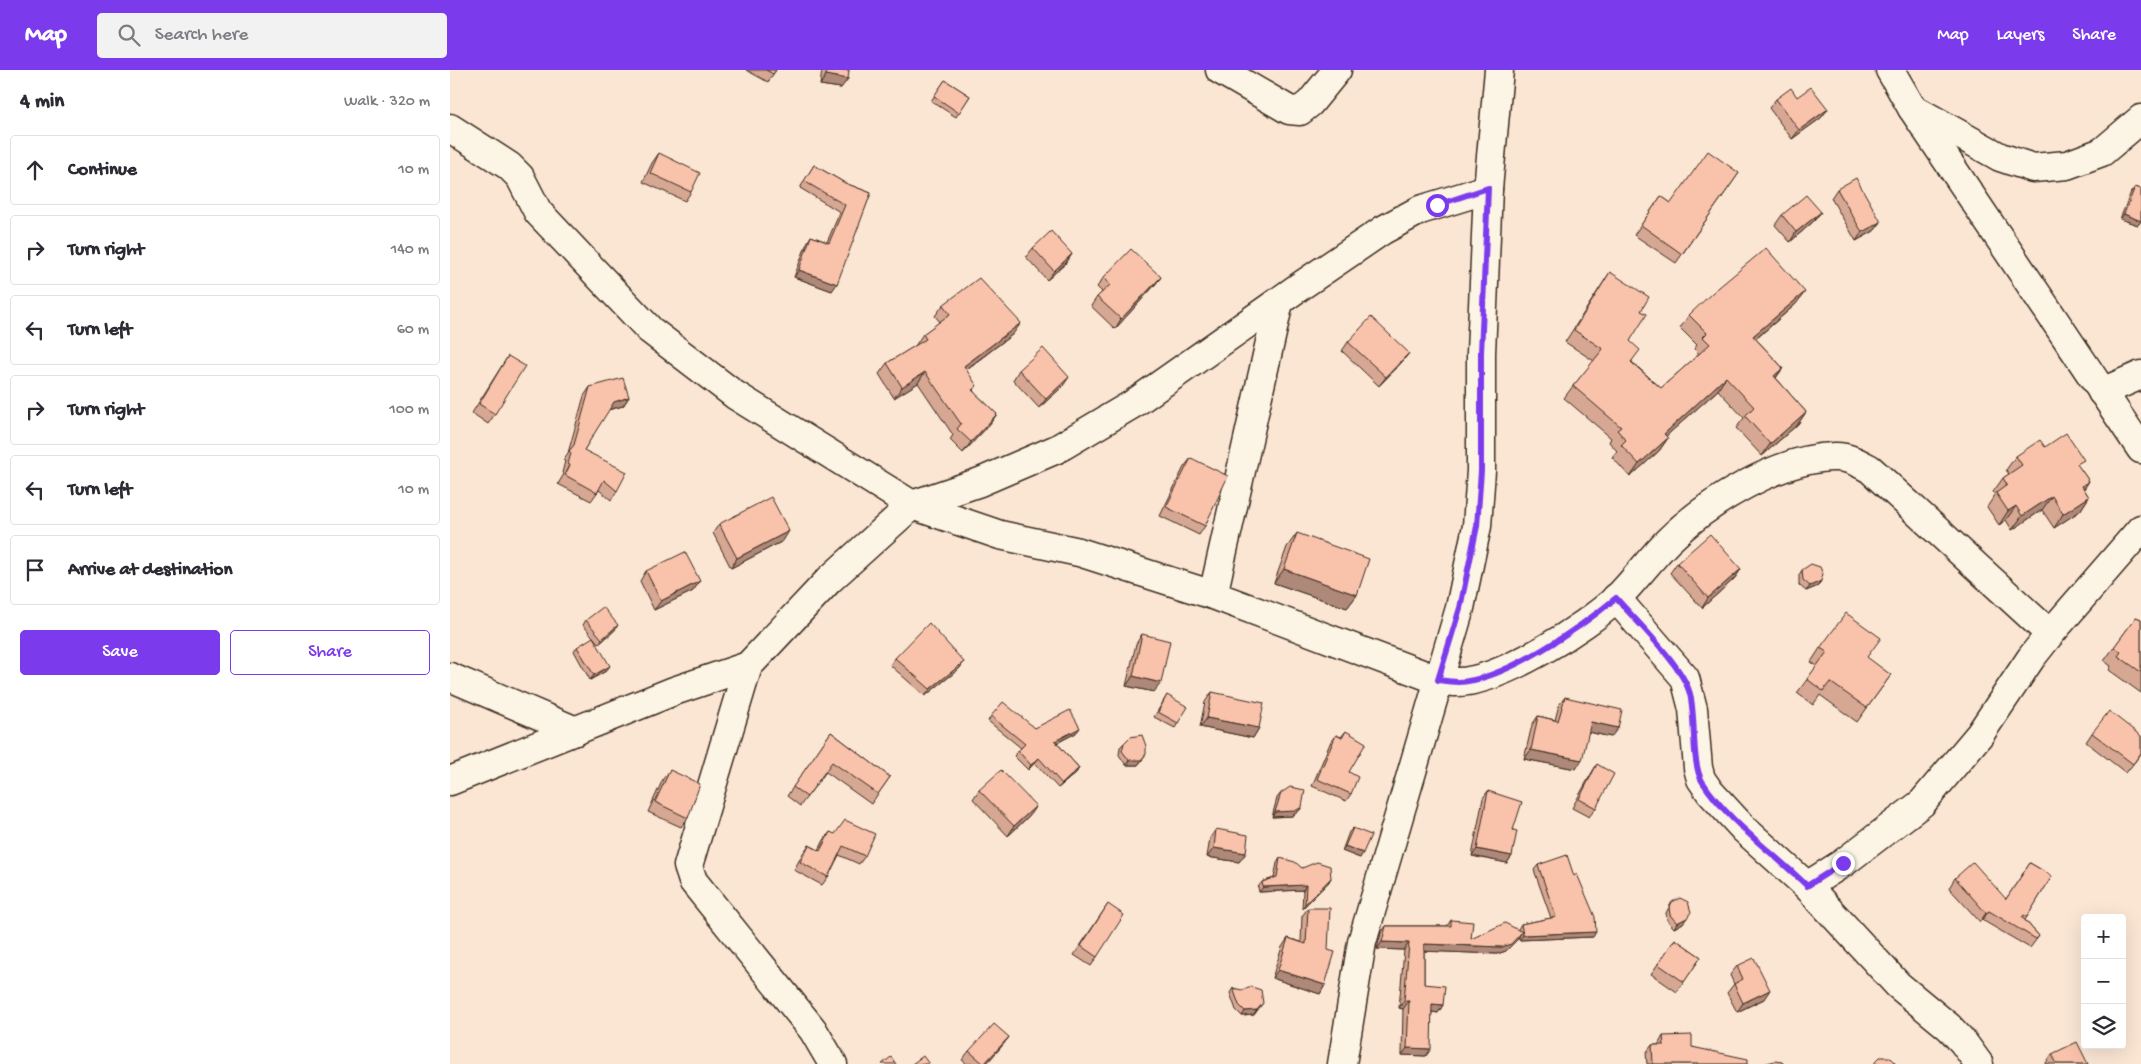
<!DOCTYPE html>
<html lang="en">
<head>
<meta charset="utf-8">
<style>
  :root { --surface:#fff; --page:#f2f2f3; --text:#2b2b33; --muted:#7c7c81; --line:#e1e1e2; --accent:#7c3aed }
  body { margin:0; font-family:"Gochi Hand",sans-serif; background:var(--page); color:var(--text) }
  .controls { position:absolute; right:15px; bottom:15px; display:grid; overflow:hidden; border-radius:5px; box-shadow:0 5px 20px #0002 }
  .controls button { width:45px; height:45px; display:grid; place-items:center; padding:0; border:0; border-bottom:1px solid var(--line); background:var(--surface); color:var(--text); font:25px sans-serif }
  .stop { position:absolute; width:15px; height:15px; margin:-11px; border:4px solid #7c3aed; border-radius:50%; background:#fff }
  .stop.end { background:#7c3aed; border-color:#fff; box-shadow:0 1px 5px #0008 }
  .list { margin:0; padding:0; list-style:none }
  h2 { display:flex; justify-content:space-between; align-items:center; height:65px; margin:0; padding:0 20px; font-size:21px }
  h2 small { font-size:16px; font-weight:400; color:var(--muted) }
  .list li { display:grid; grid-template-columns:32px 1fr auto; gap:15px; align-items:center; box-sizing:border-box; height:70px; margin:0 10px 10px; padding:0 10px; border:1px solid var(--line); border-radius:5px }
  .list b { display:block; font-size:19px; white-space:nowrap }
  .list em { font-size:16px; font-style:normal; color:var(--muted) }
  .actions { display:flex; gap:10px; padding:15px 20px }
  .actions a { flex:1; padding:11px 0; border:1px solid var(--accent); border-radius:5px; text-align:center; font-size:18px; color:var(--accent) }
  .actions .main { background:var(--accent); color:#fff }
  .icon { flex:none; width:28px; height:28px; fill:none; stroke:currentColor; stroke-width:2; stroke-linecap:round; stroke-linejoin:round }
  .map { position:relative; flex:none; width:1691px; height:994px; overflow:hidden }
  header { display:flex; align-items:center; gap:30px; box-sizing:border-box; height:70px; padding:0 25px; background:var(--accent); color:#fff }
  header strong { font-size:24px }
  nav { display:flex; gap:28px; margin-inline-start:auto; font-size:18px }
  .search { width:350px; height:45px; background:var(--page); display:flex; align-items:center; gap:12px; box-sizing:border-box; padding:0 18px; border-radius:5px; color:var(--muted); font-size:19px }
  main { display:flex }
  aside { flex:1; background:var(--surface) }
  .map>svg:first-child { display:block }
</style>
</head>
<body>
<header>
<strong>Map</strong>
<div class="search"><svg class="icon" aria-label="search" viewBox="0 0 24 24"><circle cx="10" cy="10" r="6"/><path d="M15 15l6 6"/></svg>Search here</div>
<nav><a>Map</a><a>Layers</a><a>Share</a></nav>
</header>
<main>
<aside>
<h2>4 min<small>Walk · 320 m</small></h2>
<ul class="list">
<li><svg class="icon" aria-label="ahead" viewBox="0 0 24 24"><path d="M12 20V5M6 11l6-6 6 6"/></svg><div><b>Continue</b></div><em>10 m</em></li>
<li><svg class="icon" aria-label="right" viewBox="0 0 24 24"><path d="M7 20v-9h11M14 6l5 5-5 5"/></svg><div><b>Turn right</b></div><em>140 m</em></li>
<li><svg class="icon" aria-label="left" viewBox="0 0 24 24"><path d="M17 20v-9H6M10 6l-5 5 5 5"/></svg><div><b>Turn left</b></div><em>60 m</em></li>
<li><svg class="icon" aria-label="right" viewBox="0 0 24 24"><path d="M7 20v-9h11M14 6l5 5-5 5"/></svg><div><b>Turn right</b></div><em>100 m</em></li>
<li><svg class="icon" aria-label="left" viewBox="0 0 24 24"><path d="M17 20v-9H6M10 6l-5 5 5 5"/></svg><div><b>Turn left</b></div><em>10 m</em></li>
<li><svg class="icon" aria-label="arrive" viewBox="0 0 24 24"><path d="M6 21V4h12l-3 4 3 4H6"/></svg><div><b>Arrive at destination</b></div></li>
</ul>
<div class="actions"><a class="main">Save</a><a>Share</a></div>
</aside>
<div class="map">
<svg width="1691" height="994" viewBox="0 0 1691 994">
  <rect width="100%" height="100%" fill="#fbe6d4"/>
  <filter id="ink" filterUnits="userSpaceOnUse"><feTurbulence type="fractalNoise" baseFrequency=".02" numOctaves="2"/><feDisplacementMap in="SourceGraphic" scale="10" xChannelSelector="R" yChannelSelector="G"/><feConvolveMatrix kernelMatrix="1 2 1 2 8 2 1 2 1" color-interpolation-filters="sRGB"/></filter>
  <g filter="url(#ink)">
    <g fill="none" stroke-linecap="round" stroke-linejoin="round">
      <g stroke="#3b2a1e" stroke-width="31">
        <g id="minor">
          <polyline points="770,0 839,40 850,41 860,33 887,0"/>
          <polyline points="1462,38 1550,87 1583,98 1617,95 1652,82 1691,49"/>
          <path d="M0 58 59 96 70 107 88 142 200 260 285 325 462 435 550 465 629 482 763 525 988 610C995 611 1001 612 1007 612 1050 612 1136 557 1167 528 1185 510 1200 489 1218 471 1256 433 1329 388 1384 387 1397 386 1409 393 1420 399L1600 564"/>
          <polyline points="1652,322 1691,305"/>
          <polyline points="763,525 829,232"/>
          <polyline points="1166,528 1235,608 1243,639 1248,698 1251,709 1260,722 1294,759 1357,816 1448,915 1499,957 1513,972 1529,994"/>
          <polyline points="298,596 238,796 243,811 363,960 383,994"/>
          <polyline points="0,607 126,661"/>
          <polyline points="0,711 224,621 298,596 379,510 462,435 530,412 607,379 683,334 849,217 933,160 970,140 1038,119"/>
          <polyline points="1357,816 1393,793 1472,733 1530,664 1581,588 1600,564 1691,459"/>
          <polyline points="892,994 912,872 1010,538 1027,456 1031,401 1031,283 1038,119 1049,0"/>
        </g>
      </g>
      <g stroke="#3b2a1e" stroke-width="31">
        <polyline id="tertiary" points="1440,0 1462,38 1691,379"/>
      </g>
      <use href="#minor" stroke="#fcf5e5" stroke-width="28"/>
      <use href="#tertiary" stroke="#fcf5e5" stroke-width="28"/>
    </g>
    <g fill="#d6a793" stroke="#3b2a1e">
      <polygon points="296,0 326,0 318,12"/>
      <polygon points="372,0 399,0 391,18 370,15"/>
      <polygon points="495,10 520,26 506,47 481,31"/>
      <polygon points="1347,27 1378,39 1371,48 1342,69 1319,38 1326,29"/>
      <polygon points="209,83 241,122 235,131 193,112 202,93"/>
      <polygon points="364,95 395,113 421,123 382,221 344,207 357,173 361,166 377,172 390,142 350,118"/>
      <polygon points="1289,103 1226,193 1184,165 1211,126 1221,133"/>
      <polygon points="1685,117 1691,119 1691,151 1688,155 1670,149 1681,122"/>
      <polygon points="1387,119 1431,152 1424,161 1406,171 1381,128"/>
      <polygon points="1371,142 1364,151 1340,172 1325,155 1332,145"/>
      <polygon points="583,178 622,184 616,193 597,210 576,187"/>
      <polygon points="1160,202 1191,241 1180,271 1182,292 1211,318 1249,284 1244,279 1247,275 1230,258 1239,245 1346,234 1306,269 1333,298 1326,308 1356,342 1348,354 1312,386 1286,358 1294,348 1268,320 1216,366 1218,368 1209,381 1180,407 1162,387 1167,381 1159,372 1161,368 1114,328 1123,316 1144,291 1115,272"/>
      <polygon points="654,207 711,207 704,216 665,259 641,236 647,227 652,222 647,217"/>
      <polygon points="493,235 563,264 516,300 524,322 547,344 539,355 513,383 500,370 503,365 468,313 444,328 429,304 437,293 465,276 473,264 490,252 485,246"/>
      <polygon points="898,272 959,283 952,292 929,316 892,281"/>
      <polygon points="58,286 45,344 38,354 22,343"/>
      <polygon points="569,300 613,316 589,338 563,310"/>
      <polygon points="140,317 179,327 173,336 158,340 134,380 167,421 161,430 149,420 141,431 108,414 114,404 112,403 115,391 113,390 118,383 134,326"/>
      <polygon points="1595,377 1629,397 1639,411 1634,419 1639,427 1630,441 1604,458 1592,440 1562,460 1556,450 1549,455 1537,437 1545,425 1543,422 1553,408 1559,404 1556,400 1566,386"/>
      <polygon points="741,388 755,456 749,465 710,446 734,397"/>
      <polygon points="269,454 333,471 281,498 263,463"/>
      <polygon points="847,463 907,525 897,538 824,513 837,477"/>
      <polygon points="1227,493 1291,499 1285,508 1252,538 1220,503"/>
      <polygon points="1352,500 1371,511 1368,516 1356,521 1349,515 1349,505"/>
      <polygon points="196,501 250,511 243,521 204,540 190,511"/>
      <polygon points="1686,547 1691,549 1691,623 1659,600 1661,596 1654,591"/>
      <polygon points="136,550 165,560 149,574 133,555"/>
      <polygon points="692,564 704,622 676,616 686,574"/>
      <polygon points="127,577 156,601 140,610 124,581"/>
      <polygon points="1370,578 1417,588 1441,605 1407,652 1370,625 1363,635 1347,623 1367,596 1361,592"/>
      <polygon points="445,588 514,592 509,599 475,626 440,595"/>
      <polygon points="762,622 809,658 803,668 750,657 755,632"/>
      <polygon points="717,625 728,653 725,658 704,647"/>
      <polygon points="1115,627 1161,667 1138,662 1126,699 1074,689 1082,655 1088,646 1105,650 1109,635"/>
      <polygon points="541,646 585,658 626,663 607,673 629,698 626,703 608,718 585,693 578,700 564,686 571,678 538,651"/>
      <polygon points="896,661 901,724 896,731 862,716 881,671 886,665 891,667"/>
      <polygon points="381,662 440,707 421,734 376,702 350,736 337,726"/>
      <polygon points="1642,663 1691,666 1691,684 1676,703 1636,672"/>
      <polygon points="674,673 693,689 688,695 676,695 669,685 670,677"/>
      <polygon points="1147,694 1146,738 1139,747 1122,738 1141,704"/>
      <polygon points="220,700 238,748 231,757 198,742 213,709"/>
      <polygon points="529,720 579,746 558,766 523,729"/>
      <polygon points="1038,721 1062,786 1057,793 1022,786 1033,728"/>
      <polygon points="831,723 852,737 849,741 842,746 822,747 827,728"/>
      <polygon points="903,758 910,788 892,781 899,762"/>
      <polygon points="766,759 796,783 789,792 757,787 760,768"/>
      <polygon points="380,762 415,786 409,794 389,785 378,807 372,815 344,800 353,783 359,775 369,780 374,770"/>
      <polygon points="830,788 852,798 881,808 878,813 852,839 853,820 809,822 808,817 812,812 824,808 827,793"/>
      <polygon points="1580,793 1602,806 1575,850 1589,866 1580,878 1532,850 1530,852 1499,818 1505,808 1556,829"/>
      <polygon points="1088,795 1143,867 1069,870 1069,867 1056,881 1047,884 974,881 974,914 993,935 988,943 982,942 976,986 952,985 953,939 949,938 954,880 927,879 931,863 936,856 997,856 1001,850 1021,869 1068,860 1068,859 1071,854 1101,848 1084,800"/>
      <polygon points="1222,832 1233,853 1224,858 1217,850 1216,843"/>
      <polygon points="658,834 647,887 641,896 624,885"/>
      <polygon points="858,838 875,915 870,924 822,908 832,877 838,868 851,872 852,846"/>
      <polygon points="1225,869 1251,887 1227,922 1201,904"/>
      <polygon points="1287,896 1314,929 1287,942 1277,923 1284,914 1280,905"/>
      <polygon points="783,918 813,933 804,945 792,946 786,940 780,923"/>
      <polygon points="1213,966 1242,977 1298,994 1197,994 1196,983 1202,975 1208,975"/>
      <polygon points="559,967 552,976 536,994 517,994 512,990 519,981"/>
      <polygon points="1602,984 1638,994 1596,994 1596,993"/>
    </g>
    <g fill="#ae8878" stroke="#3b2a1e">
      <polygon points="376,5 398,9 391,18 370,15"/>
      <polygon points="1378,39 1371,48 1342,69 1349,60"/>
      <polygon points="1371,142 1364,151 1340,172 1346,162"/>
      <polygon points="1674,144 1691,151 1688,155 1670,149"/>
      <polygon points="1431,152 1424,161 1406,171 1412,162"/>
      <polygon points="622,184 616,193 597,210 604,201"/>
      <polygon points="349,200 387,214 382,221 344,207"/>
      <polygon points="711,207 704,216 665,259 671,249"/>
      <polygon points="1355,222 1346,234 1294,279 1303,266"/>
      <polygon points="571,253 563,264 506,307 514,296"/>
      <polygon points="959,283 952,292 929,316 936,307"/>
      <polygon points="1333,298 1324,310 1324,306"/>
      <polygon points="475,302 468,313 444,328 452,317"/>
      <polygon points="619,307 613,316 589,338 596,329"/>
      <polygon points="1276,307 1268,320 1205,376 1214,364"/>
      <polygon points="179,327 173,336 157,340 164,332"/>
      <polygon points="1356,342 1348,354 1312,386 1320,374"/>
      <polygon points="547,344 539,355 513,383 521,372"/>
      <polygon points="1218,368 1209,381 1180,407 1189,394"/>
      <polygon points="1639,411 1630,425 1632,416"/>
      <polygon points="1602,426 1592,440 1562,460 1572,446"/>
      <polygon points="1639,427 1630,441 1604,458 1613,444"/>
      <polygon points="1566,436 1556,450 1549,455 1558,441"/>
      <polygon points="339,461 333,471 281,498 287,488"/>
      <polygon points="834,499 907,525 897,538 824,513"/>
      <polygon points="1291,499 1285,508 1252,538 1258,528"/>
      <polygon points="250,511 243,521 204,540 211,531"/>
      <polygon points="1371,511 1368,516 1356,521 1360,516"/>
      <polygon points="168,555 165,560 149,574 152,569"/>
      <polygon points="514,592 509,599 475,626 480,619"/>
      <polygon points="160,596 156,601 140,610 144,605"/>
      <polygon points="683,606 711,613 704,622 676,616"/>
      <polygon points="757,648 809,658 803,668 750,657"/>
      <polygon points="1141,652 1168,658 1161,667 1134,661"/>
      <polygon points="630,658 626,663 602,675 605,671"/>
      <polygon points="1081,680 1132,690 1126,699 1074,689"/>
      <polygon points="696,684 688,695 676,695 679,690"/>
      <polygon points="589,688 585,693 578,700 581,695"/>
      <polygon points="629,698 626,703 608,718 612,714"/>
      <polygon points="586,736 579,746 558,766 564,756"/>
      <polygon points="852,737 849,741 842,746 822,747 825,742"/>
      <polygon points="895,776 913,783 910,788 892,781"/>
      <polygon points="764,778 796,783 789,792 757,787"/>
      <polygon points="1027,779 1062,786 1057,793 1022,786"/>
      <polygon points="881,808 878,813 852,839 855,834"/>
      <polygon points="856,815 853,820 809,822 813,817"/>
      <polygon points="1539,841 1532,850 1530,852 1536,843"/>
      <polygon points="1237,848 1233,853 1224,858 1227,853"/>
      <polygon points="1072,862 1067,870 1056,881 1047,884 969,881 974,874 1052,877"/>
      <polygon points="1146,862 1143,867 1069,870 1073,865"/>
      <polygon points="932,872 959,873 954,880 927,879"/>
      <polygon points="828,900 875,915 870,924 822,908"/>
      <polygon points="1320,920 1314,929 1287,942 1293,933"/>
      <polygon points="954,931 959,931 953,939 949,938"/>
      <polygon points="982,934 993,935 988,943 977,941"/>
      <polygon points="807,940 804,945 792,946 795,941"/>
      <polygon points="559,967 552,976 536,994 533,994"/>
      <polygon points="957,978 981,979 976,986 952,985"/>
    </g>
    <g fill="#f9c2ab" stroke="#3b2a1e">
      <polygon points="316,0 326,0 323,4"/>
      <polygon points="377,0 399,0 398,9 376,5"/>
      <polygon points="495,10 520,26 509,43 484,26"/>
      <polygon points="1361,17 1378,39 1349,60 1326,29 1341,18 1347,27"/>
      <polygon points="1258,81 1289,103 1232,184 1191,155 1211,126 1221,133"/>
      <polygon points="209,83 250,103 241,122 200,103"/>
      <polygon points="364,95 395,113 421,123 387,214 349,200 361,166 379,173 395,135 354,111"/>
      <polygon points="1406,108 1431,152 1412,162 1387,119"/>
      <polygon points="1685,117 1691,119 1691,151 1674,144"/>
      <polygon points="1356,125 1371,142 1346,162 1332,145"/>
      <polygon points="601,161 622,184 604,201 583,178"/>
      <polygon points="1316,178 1355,222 1303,266 1333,298 1324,306 1356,342 1320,374 1295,346 1304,337 1276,307 1214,364 1218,368 1189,394 1171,375 1176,370 1167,360 1171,357 1123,316 1153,279 1124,260 1160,202 1199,227 1191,241 1197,244 1180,271 1190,280 1181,292 1211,318 1260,274 1253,267 1257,263 1239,245 1262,223"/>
      <polygon points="681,179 711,207 671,249 647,227 660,215 654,207"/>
      <polygon points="529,208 571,253 514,296 527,316 522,320 547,344 521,372 507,359 511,354 475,302 452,317 437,293 476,269 473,264 500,244 493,235"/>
      <polygon points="921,247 959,283 936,307 898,272"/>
      <polygon points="593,278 619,307 596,329 569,300"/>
      <polygon points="58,286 75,296 45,344 29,334"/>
      <polygon points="173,308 179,327 164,332 134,380 177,402 167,421 154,410 147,423 115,405 120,395 118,394 121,383 119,381 124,375 140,317"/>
      <polygon points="1616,363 1634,390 1627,394 1639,411 1632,416 1639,427 1613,444 1602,426 1572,446 1566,436 1558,441 1546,423 1557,415 1553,408 1572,395 1566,386 1590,370 1595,377"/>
      <polygon points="741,388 778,406 755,456 716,437"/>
      <polygon points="321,427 339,461 287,488 269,454"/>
      <polygon points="847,463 919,489 907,525 834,499"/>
      <polygon points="1260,464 1291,499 1258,528 1227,493"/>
      <polygon points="235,482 250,511 211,531 196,501"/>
      <polygon points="1361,494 1370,497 1373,504 1371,511 1360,516 1353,510 1352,500"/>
      <polygon points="153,537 168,555 152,569 136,550"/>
      <polygon points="1396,543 1431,568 1417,587 1441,605 1417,638 1380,612 1373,621 1357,609 1377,582 1370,578"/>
      <polygon points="1686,547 1691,549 1691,602 1668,586 1671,582 1664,577"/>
      <polygon points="479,553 514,592 480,619 445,588"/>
      <polygon points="692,564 720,571 711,613 683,606"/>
      <polygon points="143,567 160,596 144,605 127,577"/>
      <polygon points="762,622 814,633 809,658 757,648"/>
      <polygon points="717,625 738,637 728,653 708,642"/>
      <polygon points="1115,627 1172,640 1168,658 1141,652 1132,690 1081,680 1088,646 1108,651"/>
      <polygon points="553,632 585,658 620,640 630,658 605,671 629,698 612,714 589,688 581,695 568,681 575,674 541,646"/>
      <polygon points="1659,641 1691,666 1691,683 1683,694 1642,663"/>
      <polygon points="896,661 916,673 899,702 908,707 901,724 867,709 886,665 892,668"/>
      <polygon points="381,662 440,707 428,724 382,692 357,727 343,717"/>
      <polygon points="692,665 696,676 696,684 691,690 679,690 672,681 674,673 680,667"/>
      <polygon points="1147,694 1164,704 1146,738 1129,729"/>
      <polygon points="220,700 250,714 238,748 205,732"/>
      <polygon points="551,700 586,736 564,756 529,720"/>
      <polygon points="840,717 855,720 852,737 845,741 825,742 831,723"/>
      <polygon points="1038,721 1072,732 1063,760 1067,761 1062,786 1027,779"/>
      <polygon points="395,750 425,764 415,786 393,776 378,807 350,792 359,775 370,781 380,762 385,764"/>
      <polygon points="903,758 921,765 913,783 895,776"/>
      <polygon points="766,759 798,765 796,783 764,778"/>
      <polygon points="1117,785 1124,806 1127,804 1145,847 1146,862 1073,865 1071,854 1106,847 1088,795"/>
      <polygon points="830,788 845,792 852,798 867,792 880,796 881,808 855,834 856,815 813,817 812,812 827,807"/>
      <polygon points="1523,792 1556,829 1580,793 1602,806 1577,847 1574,845 1572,847 1589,866 1586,869 1539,841 1536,843 1505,808"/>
      <polygon points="1230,828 1238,832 1241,842 1237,848 1227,853 1220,845 1219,838 1222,832"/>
      <polygon points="658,834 674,845 647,887 631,876"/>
      <polygon points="858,838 880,838 878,880 885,882 875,915 828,900 838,868 856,874"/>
      <polygon points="1001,850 1023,852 1021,869 1055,853 1072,862 1061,874 1052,877 974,874 974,914 995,916 993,935 982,934 981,979 957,978 959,931 954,931 959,873 932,872 936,856 1001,856"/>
      <polygon points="1225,869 1251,887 1234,912 1208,894"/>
      <polygon points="1304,888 1320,920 1293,933 1284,914 1293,909 1287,896"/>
      <polygon points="802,917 811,920 813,933 807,940 795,941 789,935 783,918 792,920"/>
      <polygon points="544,954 559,967 534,994 519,981"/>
      <polygon points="1242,965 1242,977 1298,989 1298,994 1203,994 1202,975 1214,975 1213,966"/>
      <polygon points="1627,972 1638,994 1607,994 1602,984"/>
      <polygon points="473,986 479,994 462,994"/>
      <polygon points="441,987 446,994 432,994"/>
      <polygon points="1430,987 1440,987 1445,992 1445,994 1425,994 1425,992"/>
      <polygon points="1325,991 1332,992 1334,994 1313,994"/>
    </g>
  </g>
  <g fill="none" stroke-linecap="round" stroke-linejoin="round" filter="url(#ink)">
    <path stroke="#7c3aed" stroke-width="6" d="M987 135 1038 118 1031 283V401L1027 456 1010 538 988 610C995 611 1001 612 1008 612 1054 611 1131 557 1166 528 1186 551 1233 596 1240 624 1246 647 1241 692 1252 711 1278 752 1323 782 1357 816L1393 793"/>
  </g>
</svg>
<div class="controls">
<button>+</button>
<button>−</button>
<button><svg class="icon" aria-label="layers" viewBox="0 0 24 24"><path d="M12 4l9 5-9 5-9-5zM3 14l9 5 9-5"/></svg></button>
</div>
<div class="stop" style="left:987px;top:135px"></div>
<div class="stop end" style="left:1393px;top:793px"></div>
</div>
</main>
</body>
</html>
